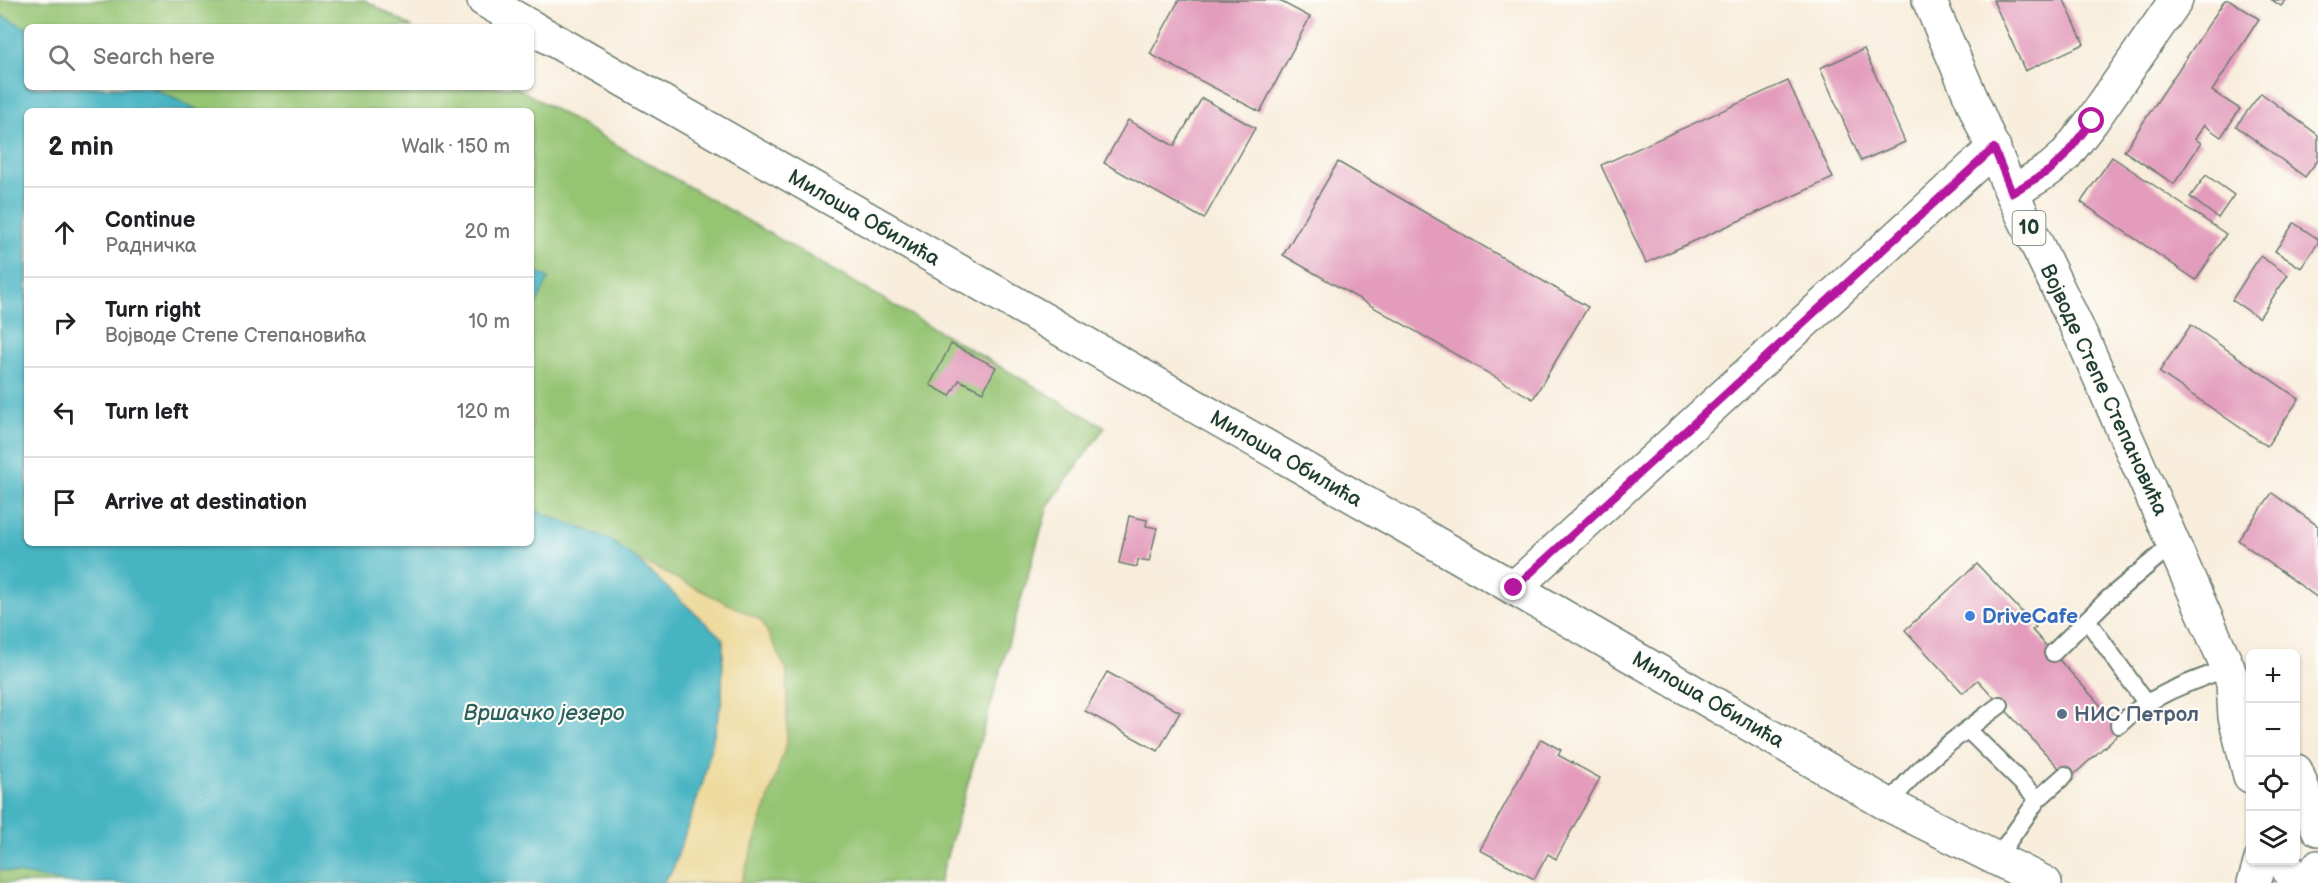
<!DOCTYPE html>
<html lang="en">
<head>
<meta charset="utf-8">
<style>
  :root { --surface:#fff; --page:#f6f6f6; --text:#202124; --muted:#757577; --line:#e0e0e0 }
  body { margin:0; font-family:"Balsamiq Sans",sans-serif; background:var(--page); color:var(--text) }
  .controls { position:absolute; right:18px; bottom:18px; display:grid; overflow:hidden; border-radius:9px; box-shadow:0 2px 4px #0004 }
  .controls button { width:54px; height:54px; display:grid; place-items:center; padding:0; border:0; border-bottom:2px solid var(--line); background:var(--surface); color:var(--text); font:30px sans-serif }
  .stop { position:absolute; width:18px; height:18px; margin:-14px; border:4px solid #b5179e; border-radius:50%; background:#fff }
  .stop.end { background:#b5179e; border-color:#fff; box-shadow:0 2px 6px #0008 }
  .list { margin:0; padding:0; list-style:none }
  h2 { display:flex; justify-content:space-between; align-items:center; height:78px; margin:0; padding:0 24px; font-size:26px }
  h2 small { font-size:20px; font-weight:400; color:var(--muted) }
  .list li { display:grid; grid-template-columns:39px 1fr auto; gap:18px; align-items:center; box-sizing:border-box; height:90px; padding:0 24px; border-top:2px solid var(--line) }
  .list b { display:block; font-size:22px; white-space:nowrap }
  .list p { margin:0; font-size:20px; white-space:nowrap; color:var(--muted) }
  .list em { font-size:20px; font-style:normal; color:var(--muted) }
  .icon { flex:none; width:33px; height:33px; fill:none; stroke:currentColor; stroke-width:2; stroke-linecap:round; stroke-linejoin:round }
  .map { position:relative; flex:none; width:2318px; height:883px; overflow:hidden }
  .search { position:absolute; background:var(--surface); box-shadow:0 2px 4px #0004; left:24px; top:24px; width:510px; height:66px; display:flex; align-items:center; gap:15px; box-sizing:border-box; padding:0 21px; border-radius:9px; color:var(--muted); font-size:22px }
  .panel { position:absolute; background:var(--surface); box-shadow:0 2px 4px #0004; left:24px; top:108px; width:510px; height:438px; border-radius:9px }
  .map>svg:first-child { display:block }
</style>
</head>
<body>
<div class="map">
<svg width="2318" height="883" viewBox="0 0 2318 883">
  <rect width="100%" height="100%" fill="#fdfcf7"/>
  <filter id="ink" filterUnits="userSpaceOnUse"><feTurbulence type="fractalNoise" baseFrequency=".0167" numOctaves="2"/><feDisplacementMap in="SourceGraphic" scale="12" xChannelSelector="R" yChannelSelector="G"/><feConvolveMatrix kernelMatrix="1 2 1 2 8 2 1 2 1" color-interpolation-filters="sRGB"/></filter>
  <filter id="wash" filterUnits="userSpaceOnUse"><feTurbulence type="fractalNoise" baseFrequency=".008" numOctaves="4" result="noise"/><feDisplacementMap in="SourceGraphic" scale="24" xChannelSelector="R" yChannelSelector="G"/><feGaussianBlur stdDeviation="1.35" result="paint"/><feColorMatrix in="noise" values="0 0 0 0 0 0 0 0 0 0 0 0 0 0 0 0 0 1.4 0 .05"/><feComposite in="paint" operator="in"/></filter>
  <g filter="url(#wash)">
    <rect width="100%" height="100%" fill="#f8eddb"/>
    <path fill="#95c473" stroke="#5a8054" stroke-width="1.5" fill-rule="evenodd" d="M0 0H365L412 27H27V87H516L1105 427 1048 506 939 883H0ZM27 111H531V543H27Z"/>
    <polygon fill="#eeda9e" stroke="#868c69" stroke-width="1.5" points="635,558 761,620 787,671 787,742 741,883 662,883 672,871 703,782 722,700 723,640"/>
    <g fill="#46b4c2" stroke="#32787b" stroke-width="1.5">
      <polygon points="0,15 27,28 27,87 150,87 200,111 27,111 27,543 531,543 531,509 607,538 635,558 723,639 722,700 703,782 672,871 662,883 69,883 0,870"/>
      <polygon points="531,269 549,278 531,315"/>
    </g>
    <g id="blocks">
      <g fill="#e39cbc">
        <polygon points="1179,0 1278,0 1310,17 1260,112 1150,54"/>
        <polygon points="1993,0 2064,0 2084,44 2025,71"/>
        <polygon points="2225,0 2230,0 2259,19 2212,91 2240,109 2221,137 2204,125 2195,139 2201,143 2174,184 2124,151"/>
        <polygon points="2272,0 2286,0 2281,6"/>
        <polygon points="1864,49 1905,142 1861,161 1820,68"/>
        <polygon points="1788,81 1833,178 1646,263 1601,165"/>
        <polygon points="2261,93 2318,135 2318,160 2305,177 2236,126"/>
        <polygon points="1202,98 1255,128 1204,219 1104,163 1128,120 1174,146"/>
        <polygon points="2112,157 2226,234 2196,280 2081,202"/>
        <polygon points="1338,162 1588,307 1533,399 1283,255"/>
        <polygon points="2206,175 2234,195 2218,218 2190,197"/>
        <polygon points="2294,223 2318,239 2318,243 2301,268 2275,251"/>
        <polygon points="2260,256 2288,275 2259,318 2232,300"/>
        <polygon points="2191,325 2299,399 2267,446 2159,372"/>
        <polygon points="951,344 996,367 983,392 959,380 950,396 930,385"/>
        <polygon points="2272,493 2318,526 2318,598 2238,540"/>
        <polygon points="1129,516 1147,520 1146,526 1157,528 1149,562 1138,560 1137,567 1119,563"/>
        <polygon points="1977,564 2036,627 2032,630 2123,730 2069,779 1978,680 1963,693 1905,630"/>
        <polygon points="1107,672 1180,712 1158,751 1085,711"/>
        <polygon points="1541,739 1561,750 1558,755 1600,778 1556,859 1548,854 1534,879 1480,850"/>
      </g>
    </g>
  </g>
  <g filter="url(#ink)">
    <use href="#blocks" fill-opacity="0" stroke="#6b7b6e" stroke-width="1.5"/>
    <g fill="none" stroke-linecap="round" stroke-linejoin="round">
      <g stroke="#6b7b6e" stroke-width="20">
        <g id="lane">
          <polyline points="2087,620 2147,704"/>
          <polyline points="2053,653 2109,598 2174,543"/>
          <path d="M2119 725C2148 696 2190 682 2228 668"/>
          <polyline points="1968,730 2038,799"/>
          <path d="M1889 805C1919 762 1959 736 2000 705"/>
          <polyline points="1996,859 2038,799 2065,775"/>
        </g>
      </g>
      <g stroke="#6b7b6e" stroke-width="36">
        <g id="street">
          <polyline points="484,0 531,27"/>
          <polyline points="531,27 1514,588 1889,805 2045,883"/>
          <polyline points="2012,193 2050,169 2065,156 2092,121 2176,0"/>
          <polyline points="1514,588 1994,148"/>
        </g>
      </g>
      <g stroke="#6b7b6e" stroke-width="36">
        <g id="primary">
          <polyline points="1929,0 2012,193 2086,346 2228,668 2233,683 2235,717 2250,776"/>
          <polyline points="2296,771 2318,829"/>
          <polyline points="2284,860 2295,883"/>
          <polyline points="2254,883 2261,860"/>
          <polyline points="2313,883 2318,867"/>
        </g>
      </g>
      <use href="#lane" stroke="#fff" stroke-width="16"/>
      <use href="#street" stroke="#fff" stroke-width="33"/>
      <use href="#primary" stroke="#fff" stroke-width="33"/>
    </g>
  </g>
  <g fill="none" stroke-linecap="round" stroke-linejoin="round" filter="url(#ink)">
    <polyline stroke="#b5179e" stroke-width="8" points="1514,588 1994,148 2012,193 2050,170 2065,156 2092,121"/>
  </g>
  <circle fill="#3f7fe0" stroke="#fdfcf7" stroke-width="2" cx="1970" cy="616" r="6"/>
  <circle fill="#5c6f8a" stroke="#fdfcf7" stroke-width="2" cx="2062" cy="714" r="6"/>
  <g text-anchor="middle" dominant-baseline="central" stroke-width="4.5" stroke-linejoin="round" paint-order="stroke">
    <rect fill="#fdfcf7" stroke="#62766e" stroke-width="1.5" x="2012.5" y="211" width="33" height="34" rx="4.5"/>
    <g font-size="20" font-weight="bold" fill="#1f3d34">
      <text x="2029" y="228">10</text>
    </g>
    <g font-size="21" fill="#1f3d34" stroke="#fdfcf7">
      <text transform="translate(864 218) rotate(30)">Милоша Обилића</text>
      <text transform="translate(2104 390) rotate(65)">Војводе Степе Степановића</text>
      <text transform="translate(1286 459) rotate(30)">Милоша Обилића</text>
      <text transform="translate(1708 700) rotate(30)">Милоша Обилића</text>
    </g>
    <g font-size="21" font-weight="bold" fill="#366cbe" stroke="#fdfcf7" text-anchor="start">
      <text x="1982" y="616">DriveCafe</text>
    </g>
    <g font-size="21" font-weight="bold" fill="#4e5e75" stroke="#fdfcf7" text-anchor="start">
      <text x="2074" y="714">НИС Петрол</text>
    </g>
    <g font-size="22" font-style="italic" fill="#2b615f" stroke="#fdfcf7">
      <text x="544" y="713">Вршачко језеро</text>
    </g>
  </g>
</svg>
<div class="controls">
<button>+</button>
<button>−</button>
<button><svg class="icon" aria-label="locate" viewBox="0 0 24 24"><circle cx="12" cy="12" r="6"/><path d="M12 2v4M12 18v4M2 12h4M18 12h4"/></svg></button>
<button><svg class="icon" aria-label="layers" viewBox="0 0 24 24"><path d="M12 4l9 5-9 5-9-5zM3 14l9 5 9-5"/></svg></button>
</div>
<div class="stop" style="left:2092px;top:121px"></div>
<div class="stop end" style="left:1514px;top:588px"></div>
<div class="search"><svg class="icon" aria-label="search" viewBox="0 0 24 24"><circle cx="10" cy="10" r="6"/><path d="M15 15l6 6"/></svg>Search here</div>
<section class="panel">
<h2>2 min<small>Walk · 150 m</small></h2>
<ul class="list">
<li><svg class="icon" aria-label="ahead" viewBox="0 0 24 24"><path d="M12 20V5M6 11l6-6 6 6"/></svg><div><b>Continue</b><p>Радничка</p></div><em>20 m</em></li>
<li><svg class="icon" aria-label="right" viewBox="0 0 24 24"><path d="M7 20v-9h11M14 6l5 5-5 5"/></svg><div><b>Turn right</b><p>Војводе Степе Степановића</p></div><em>10 m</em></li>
<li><svg class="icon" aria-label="left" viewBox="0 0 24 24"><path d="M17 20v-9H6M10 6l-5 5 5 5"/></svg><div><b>Turn left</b></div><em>120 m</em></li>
<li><svg class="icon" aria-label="arrive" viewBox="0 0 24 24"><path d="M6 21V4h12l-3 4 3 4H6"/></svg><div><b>Arrive at destination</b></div></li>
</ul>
</section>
</div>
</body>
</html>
